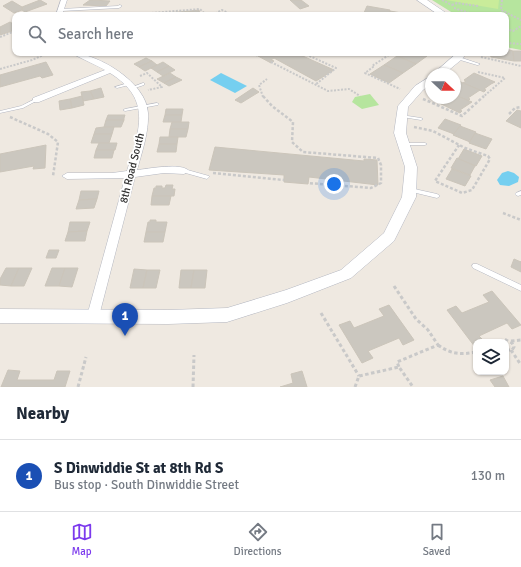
<!DOCTYPE html>
<html lang="en">
<head>
<meta charset="utf-8">
<style>
  :root { --surface:#fff; --page:#f2f2f3; --text:#1f2937; --muted:#747a83; --line:#e0e1e3; --accent:#7c3aed }
  body { margin:0; font-family:Signika,sans-serif; background:var(--page); color:var(--text) }
  .controls { position:absolute; right:12px; bottom:12px; display:grid; overflow:hidden; border-radius:8px; box-shadow:0 1px 3px #0004 }
  .controls button { width:36px; height:36px; display:grid; place-items:center; padding:0; border:0; border-bottom:1px solid var(--line); background:var(--surface); color:var(--text); font:20px sans-serif }
  .compass { position:absolute; left:425px; top:68px; width:36px; height:36px; border-radius:50%; background:var(--surface); box-shadow:0 1px 3px #0004; rotate:112deg }
  .you { position:absolute; left:334px; top:184px; width:14px; height:14px; margin:-10px; border:3px solid #fff; border-radius:50%; background:#1a73e8; box-shadow:0 0 0 6px #1a73e833 }
  .badge { display:grid; place-items:center; width:26px; height:26px; border-radius:50%; background:var(--accent); color:#fff; font-size:13px; font-weight:700 }
  .pin { position:absolute; translate:-50% -33px; filter:drop-shadow(0 1px 2px #0008) }
  .pin::after { content:''; position:absolute; top:21px; width:14px; height:12px; background:inherit; clip-path:polygon(0 0,100% 0,50% 100%) }
  .list { margin:0; padding:0; list-style:none }
  h2 { display:flex; justify-content:space-between; align-items:center; height:52px; margin:0; padding:0 16px; font-size:17px }
  h2 small { font-size:13px; font-weight:400; color:var(--muted) }
  .list li { display:grid; grid-template-columns:26px 1fr auto; gap:12px; align-items:center; box-sizing:border-box; height:72px; padding:0 16px; border-top:1px solid var(--line) }
  .list b { display:block; font-size:15px; white-space:nowrap }
  .list p { margin:0; font-size:13px; white-space:nowrap; color:var(--muted) }
  .list em { font-size:13px; font-style:normal; color:var(--muted) }
  .icon { flex:none; width:22px; height:22px; fill:none; stroke:currentColor; stroke-width:2; stroke-linecap:round; stroke-linejoin:round }
  .map { position:relative; flex:none; width:521px; height:387px; overflow:hidden }
  .search { position:absolute; background:var(--surface); box-shadow:0 1px 3px #0004; left:12px; right:12px; top:12px; height:44px; display:flex; align-items:center; gap:10px; box-sizing:border-box; padding:0 14px; border-radius:8px; color:var(--muted); font-size:15px }
  .sheet { height:124px; background:var(--surface) }
  nav { display:flex; justify-content:space-around; align-items:center; box-sizing:border-box; height:56px; border-top:1px solid var(--line); background:var(--surface); font-size:11px; color:var(--muted) }
  nav a { display:grid; justify-items:center; gap:2px }
  nav .on { color:var(--accent) }
  .map>svg:first-child { display:block }
</style>
</head>
<body>
<div class="map">
<svg width="521" height="387" viewBox="0 0 521 387">
  <rect width="100%" height="100%" fill="#efe9e1"/>
  <g fill="#b6e59e">
    <polygon points="432,0 521,0 521,50 506,47 506,15 456,15"/>
    <polygon points="370,94 379,105 362,109 352,102 355,97"/>
  </g>
  <polygon fill="#c9ec9a" points="446,0 499,0 498,9"/>
  <g fill="#75cff0">
    <polygon points="221,73 247,86 235,93 210,80"/>
    <polygon points="508,171 514,173 519,177 518,182 509,186 500,185 497,180 502,173"/>
  </g>
  <g fill="#cbc7bf" stroke="#cbc5ba">
    <polygon points="40,0 47,4 25,12 22,10 22,7"/>
    <polygon points="90,0 92,0 110,1 106,6 83,5"/>
    <polygon points="290,0 301,0 309,6 300,9"/>
    <polygon points="12,1 22,7 22,10 14,13 3,6"/>
    <polygon points="367,6 390,10 388,15 377,13 376,15 363,15"/>
    <polygon points="199,10 200,15 144,15 190,11"/>
    <polygon points="390,11 413,15 388,15"/>
    <polygon points="10,22 15,25 15,30 0,35 0,27"/>
    <polygon points="506,49 513,51 514,61 491,57 490,53 506,53"/>
    <polygon points="513,51 521,51 521,61 514,61"/>
    <polygon points="262,53 296,53 334,70 316,81 274,58 271,60 274,61 271,63 258,56 267,55"/>
    <polygon points="402,53 419,53 427,56 416,64 397,56"/>
    <polygon points="397,56 416,64 403,73 384,65"/>
    <polygon points="146,58 152,61 139,67 134,64"/>
    <polygon points="152,61 157,65 145,71 139,67"/>
    <polygon points="46,62 53,75 42,78 40,76 0,87 0,75"/>
    <polygon points="163,62 169,66 157,72 151,68"/>
    <polygon points="384,65 403,73 389,83 370,74"/>
    <polygon points="169,66 175,70 163,76 157,72"/>
    <polygon points="170,73 176,77 164,83 157,79"/>
    <polygon points="474,73 495,82 491,84 484,89 486,90 484,92 463,83 466,81 464,80"/>
    <polygon points="176,77 182,80 169,86 164,83"/>
    <polygon points="459,81 463,83 480,90 468,98 470,99 468,101 455,95 455,83"/>
    <polygon points="101,88 104,97 94,99 90,91"/>
    <polygon points="253,88 259,92 241,103 235,100"/>
    <polygon points="90,91 94,99 83,101 81,92"/>
    <polygon points="455,95 472,102 460,110 462,111 460,113 439,103 441,101 439,100 442,98 455,98"/>
    <polygon points="82,96 84,105 72,108 70,99"/>
    <polygon points="70,99 72,108 60,110 59,101"/>
    <polygon points="166,109 183,109 182,115 165,115"/>
    <polygon points="517,110 521,111 521,128 506,121"/>
    <polygon points="108,115 125,115 124,118 124,120 106,120"/>
    <polygon points="165,115 182,115 181,122 163,122"/>
    <polygon points="445,119 461,125 454,134 438,128"/>
    <polygon points="106,120 124,120 121,127 104,127"/>
    <polygon points="172,122 189,122 188,129 170,129"/>
    <polygon points="460,126 476,132 470,142 453,135"/>
    <polygon points="104,127 114,127 112,134 94,134 96,128"/>
    <polygon points="170,129 188,129 186,137 169,137"/>
    <polygon points="475,133 492,139 486,149 469,143"/>
    <polygon points="94,134 112,134 109,143 91,143"/>
    <polygon points="160,137 178,137 177,144 159,144"/>
    <polygon points="99,143 117,143 115,150 96,150"/>
    <polygon points="159,144 177,144 176,152 157,152"/>
    <polygon points="46,145 45,168 33,169 34,166 0,172 0,154"/>
    <polygon points="215,147 364,161 364,159 377,160 378,185 309,177 308,184 284,182 284,175 209,170"/>
    <polygon points="464,149 482,156 476,166 458,159"/>
    <polygon points="96,150 114,150 112,158 94,158"/>
    <polygon points="457,158 475,166 470,175 451,168"/>
    <polygon points="452,169 471,176 465,186 446,179"/>
    <polygon points="166,185 173,185 172,189 175,189 174,196 152,196 154,188 156,188 156,186 162,186 162,188 165,188"/>
    <polygon points="81,191 99,191 97,199 79,200"/>
    <polygon points="152,196 171,196 169,205 151,205"/>
    <polygon points="97,199 94,208 76,209 79,200"/>
    <polygon points="150,220 156,220 156,222 167,222 165,232 146,232 148,222 150,222"/>
    <polygon points="70,222 90,222 87,231 68,232"/>
    <polygon points="87,231 85,241 65,241 68,232"/>
    <polygon points="146,232 165,232 163,242 144,242"/>
    <polygon points="49,250 59,250 56,258 46,258"/>
    <polygon points="514,259 521,262 521,261 521,272 511,267"/>
    <polygon points="6,268 19,268 11,286 0,285 0,279"/>
    <polygon points="19,268 32,268 24,286 11,286"/>
    <polygon points="52,268 65,268 59,286 45,286"/>
    <polygon points="65,268 78,268 72,287 59,286"/>
    <polygon points="134,269 147,270 143,288 130,288"/>
    <polygon points="147,270 160,270 156,288 143,288"/>
    <polygon points="181,270 194,270 191,288 179,288"/>
    <polygon points="194,270 207,270 205,288 191,288"/>
    <polygon points="492,291 521,325 512,329 507,323 479,336 485,342 476,342 475,347 447,310 456,306 462,313 489,302 483,295"/>
    <polygon points="389,305 414,340 403,345 399,338 368,351 373,358 362,363 339,325 350,321 354,328 384,316 379,309"/>
    <polygon points="8,370 20,371 17,380 54,380 57,371 70,371 65,387 1,387"/>
    <polygon points="302,371 307,387 280,387 293,383 291,374"/>
    <polygon points="503,376 509,387 495,387 490,380"/>
  </g>
  <g fill="none" stroke-linecap="round" stroke-linejoin="round">
    <g stroke="#b4b7c1" stroke-width="1">
      <g id="service">
        <polygon points="120,5 122,6 119,8 61,11 59,10 61,9 118,6"/>
        <polygon points="457,57 459,57 480,64 478,65 477,65 457,59"/>
        <polygon points="128,83 129,83 129,85 117,88 115,87"/>
        <polygon points="143,83 144,83 144,85 132,89 130,88"/>
        <polygon points="35,99 37,99 38,100 23,108 0,113 0,111 21,106"/>
        <polygon points="157,103 159,104 158,105 125,111 123,110 125,109"/>
        <polygon points="401,115 421,118 423,119 421,120 402,117 400,116"/>
        <polygon points="402,143 425,143 427,144 425,145 404,145 402,144"/>
        <polygon points="184,169 209,176 209,177 207,179 182,172 182,171"/>
        <polygon points="410,188 437,194 440,196 437,198 408,191 408,190"/>
        <polygon points="521,191 521,195 518,196 516,195 515,194 516,193"/>
        <polygon points="473,264 477,264 521,285 521,291 473,268 472,266"/>
      </g>
    </g>
    <g stroke="#b4b7c1" stroke-width="1">
      <g id="minor">
        <polygon points="61,0 67,0 62,15 56,15"/>
        <path d="M71 53C98 53 147 83 148 113 149 132 142 152 137 170 147 169 182 162 189 171L184 174 164 173 135 177 99 316 97 320 93 322 89 320 87 316 125 178 67 179 62 176 67 173H112L127 171C139 130 153 100 110 73L39 102H33V98L105 70Z"/>
      </g>
    </g>
    <g stroke="#b4b7c1" stroke-width="1">
      <g id="tertiary">
        <polygon points="417,0 427,0 449,15 439,15"/>
        <polygon points="457,53 467,53 461,60 444,74 433,74"/>
        <polygon points="431,76 431,84 423,90 408,107 406,133 417,167 416,197 394,241 351,278 287,303 227,322 168,324 0,323 0,309 168,310 227,308 286,290 341,270 384,233 402,197 405,167 394,133 398,106 415,86"/>
      </g>
    </g>
    <g stroke="#c9c9c9" stroke-width="2" stroke-dasharray="2 1.5" stroke-linecap="butt">
      <polyline points="442,0 452,5"/>
      <polyline points="502,0 501,10 521,20"/>
      <polyline points="452,5 457,3 478,6"/>
      <polyline points="454,8 475,15"/>
      <polyline points="127,15 200,9 206,15"/>
      <polyline points="212,15 222,10 228,13 225,14 227,15"/>
      <polyline points="506,29 513,31 521,26"/>
      <polyline points="0,37 15,31"/>
      <polyline points="506,43 521,44"/>
      <polyline points="253,53 258,56"/>
      <polyline points="303,53 336,68 315,85"/>
      <polyline points="392,53 372,66 373,67 365,73 400,89"/>
      <polyline points="481,57 521,66"/>
      <polyline points="271,62 328,91 349,89 360,96"/>
      <polyline points="0,69 32,60 48,53"/>
      <polyline points="478,72 505,78 483,97"/>
      <polyline points="140,76 147,73 162,87 148,90"/>
      <polyline points="263,97 259,85 267,79"/>
    </g>
    <g stroke="#c9c9c9" stroke-width="2.5" stroke-dasharray="3 2" stroke-linecap="butt">
      <polyline points="263,96 272,106 293,122 292,142 303,152 378,158 381,165 381,183 371,188 308,183"/>
      <polyline points="423,99 462,116 484,96"/>
      <polyline points="509,114 515,108 521,107"/>
      <polyline points="10,117 48,134 58,142 53,176"/>
      <polyline points="414,127 433,131 465,148 488,156 490,159 472,190 462,193 435,181 459,145"/>
      <polyline points="213,173 284,180"/>
      <polyline points="503,213 521,220"/>
    </g>
    <g stroke="#c9c9c9" stroke-width="3" stroke-dasharray="3.5 2.5" stroke-linecap="butt">
      <polyline points="394,286 416,319 428,330 438,345 397,362 399,367"/>
      <polyline points="321,313 359,376"/>
      <polyline points="511,341 521,340"/>
      <polyline points="500,342 504,339 512,343 514,347 512,350 506,350"/>
      <path d="M438 345C450 354 461 355 476 352"/>
      <polyline points="511,350 521,365"/>
      <polyline points="78,387 86,357"/>
      <polyline points="193,387 194,355"/>
      <polyline points="355,387 359,376 399,367 413,387"/>
    </g>
    <use href="#service" fill="#fff" fill-rule="evenodd"/>
    <use href="#minor" fill="#fff" fill-rule="evenodd"/>
    <use href="#tertiary" fill="#fff" fill-rule="evenodd"/>
  </g>
  <g text-anchor="middle" dominant-baseline="central" stroke-width="3.5" stroke-linejoin="round" paint-order="stroke">
    <g font-size="11" fill="#2e2e2e" stroke="#fff">
      <text transform="translate(132 168) rotate(-76)">8th Road South</text>
    </g>
  </g>
</svg>
<div class="controls">
<button><svg class="icon" aria-label="layers" viewBox="0 0 24 24"><path d="M12 4l9 5-9 5-9-5zM3 14l9 5 9-5"/></svg></button>
</div>
<svg class="compass" viewBox="-18 -18 36 36"><path d="M0-13l5 13h-10z" fill="#e53935"/><path d="M0 13l5-13h-10z" fill="#747a83"/></svg>
<div class="you"></div>
<div class="pin badge" style="left:125px;top:336px;background:#1a4fb4">1</div>
<div class="search"><svg class="icon" aria-label="search" viewBox="0 0 24 24"><circle cx="10" cy="10" r="6"/><path d="M15 15l6 6"/></svg>Search here</div>
</div>
<section class="sheet">
<h2>Nearby<small></small></h2>
<ul class="list">
<li><span class="badge" style="background:#1a4fb4">1</span><div><b>S Dinwiddie St at 8th Rd S</b><p>Bus stop · South Dinwiddie Street</p></div><em>130 m</em></li>
</ul>
</section>
<nav>
<a class="on"><svg class="icon" aria-label="map" viewBox="0 0 24 24"><path d="M3 6l6-2 6 2 6-2v14l-6 2-6-2-6 2zM9 4v14M15 6v14"/></svg>Map</a>
<a><svg class="icon" aria-label="directions" viewBox="0 0 24 24"><path d="M12 3l9 9-9 9-9-9zM9 14v-3h6M13 9l2 2-2 2"/></svg>Directions</a>
<a><svg class="icon" aria-label="saved" viewBox="0 0 24 24"><path d="M7 4h10v16l-5-4-5 4z"/></svg>Saved</a>
</nav>
</body>
</html>
